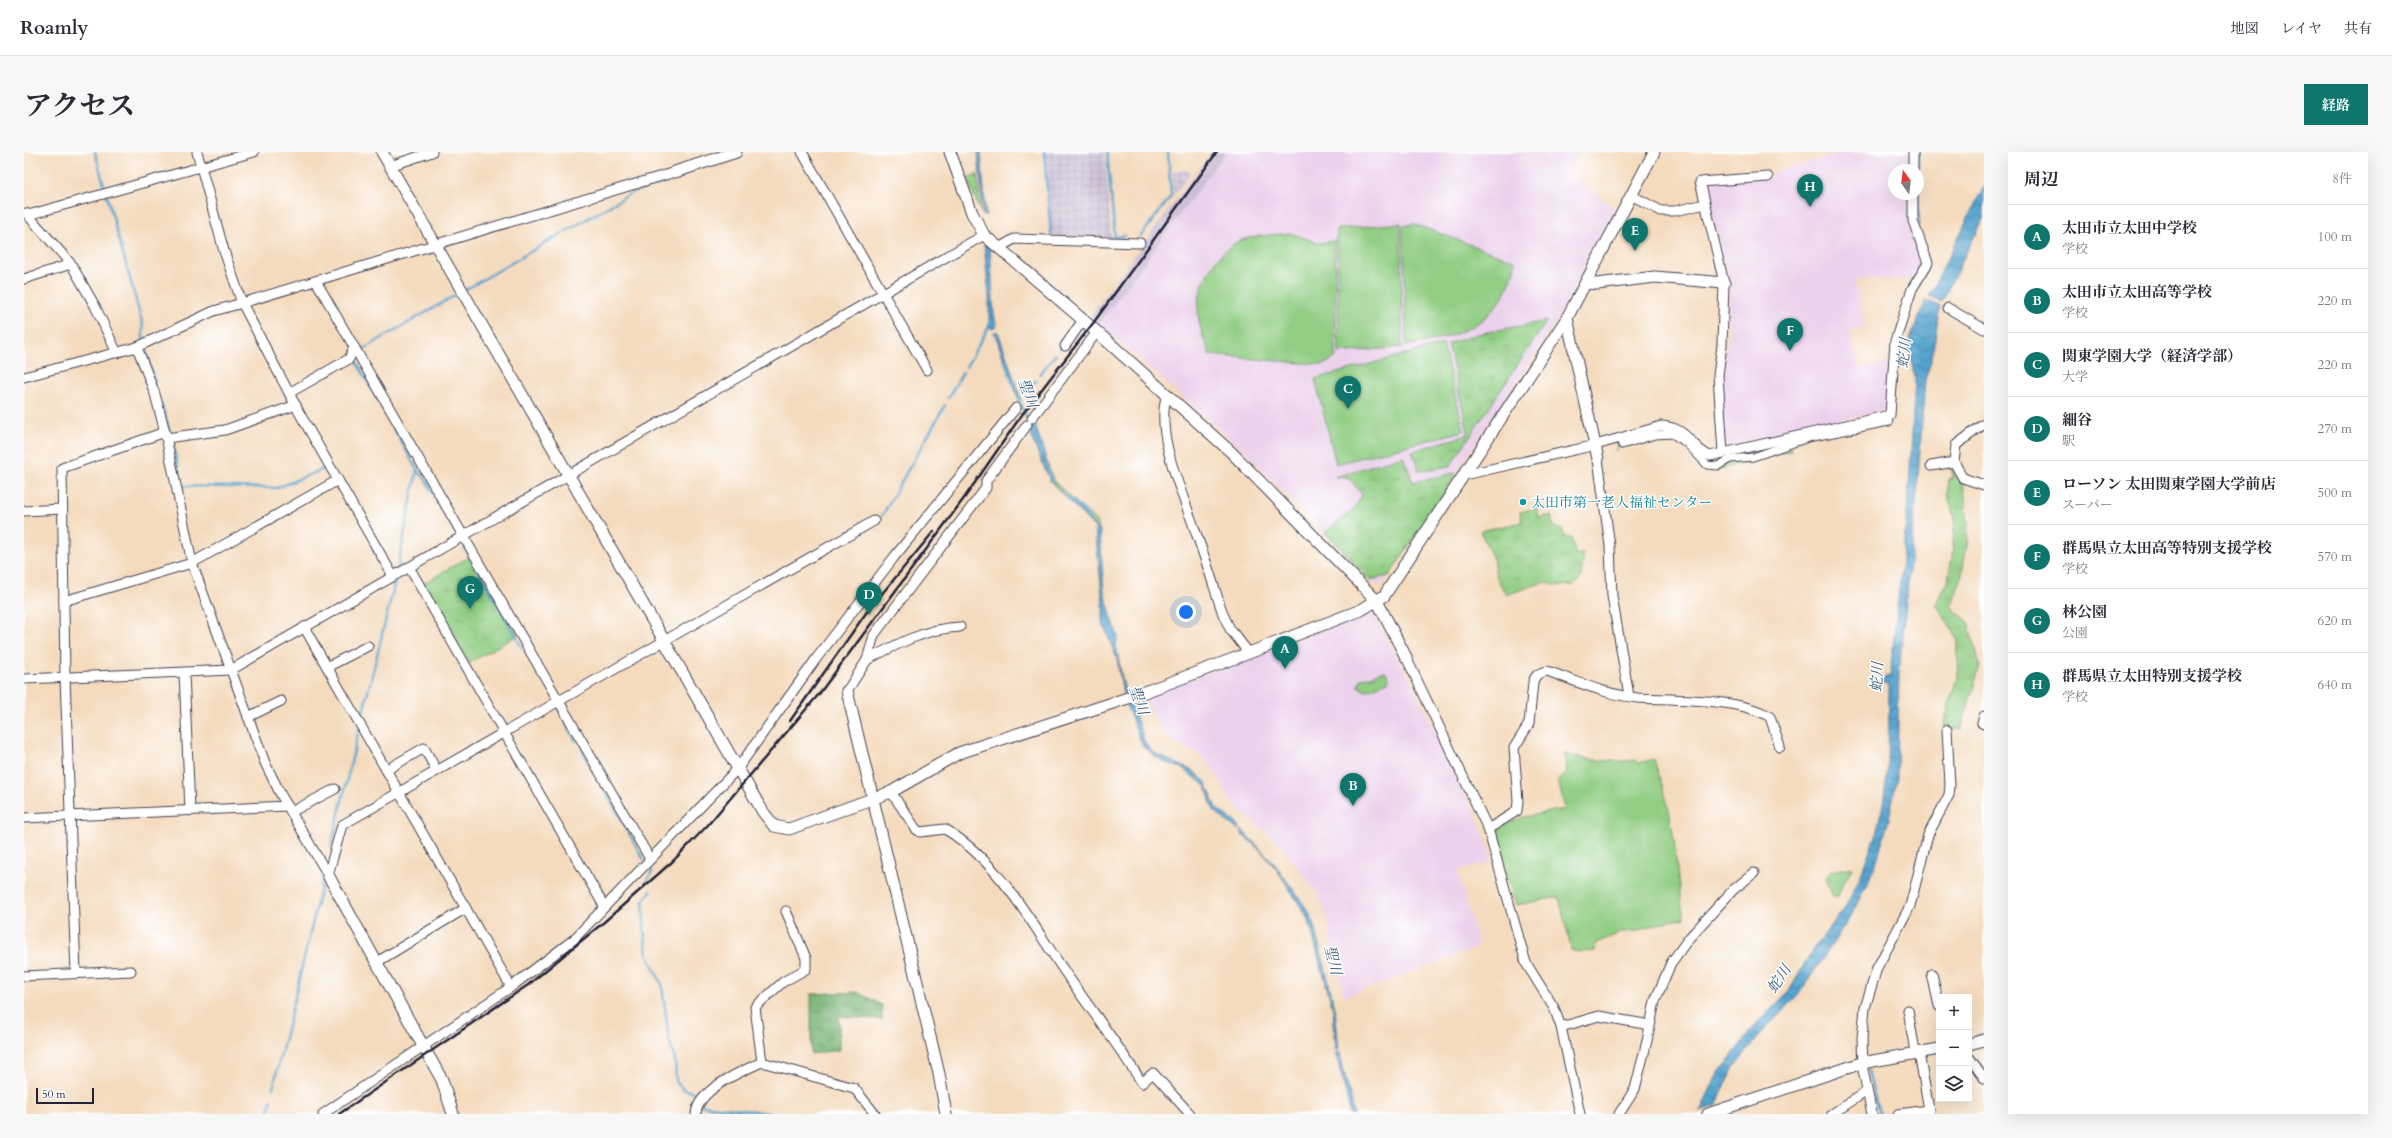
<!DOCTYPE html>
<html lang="ja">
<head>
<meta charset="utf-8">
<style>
  :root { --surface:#fff; --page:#f7f7f7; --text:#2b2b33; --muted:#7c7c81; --line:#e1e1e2; --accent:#0f766e }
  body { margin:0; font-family:Cardo,"Noto Serif JP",serif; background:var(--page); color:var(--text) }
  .controls { position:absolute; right:12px; bottom:12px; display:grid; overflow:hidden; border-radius:0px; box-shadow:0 4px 16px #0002 }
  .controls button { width:36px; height:36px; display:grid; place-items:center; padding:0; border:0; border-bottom:1px solid var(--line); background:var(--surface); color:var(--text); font:20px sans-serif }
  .compass { position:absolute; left:1864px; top:12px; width:36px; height:36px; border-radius:50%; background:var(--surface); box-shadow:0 4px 16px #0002; rotate:346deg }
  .scale { position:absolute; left:12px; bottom:10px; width:58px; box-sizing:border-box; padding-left:4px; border:2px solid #22223b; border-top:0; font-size:11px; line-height:14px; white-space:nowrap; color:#22223b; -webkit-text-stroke:3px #fff; paint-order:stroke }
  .you { position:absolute; left:1162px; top:460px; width:14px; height:14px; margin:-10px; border:3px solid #fff; border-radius:50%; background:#1a73e8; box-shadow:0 0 0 6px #1a73e833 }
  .badge { display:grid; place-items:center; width:26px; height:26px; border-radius:50%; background:var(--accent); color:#fff; font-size:13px; font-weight:700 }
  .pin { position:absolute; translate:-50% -33px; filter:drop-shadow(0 1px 2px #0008) }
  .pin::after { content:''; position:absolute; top:21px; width:14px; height:12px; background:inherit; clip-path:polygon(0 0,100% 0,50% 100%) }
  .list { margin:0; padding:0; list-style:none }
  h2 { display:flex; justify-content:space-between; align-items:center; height:52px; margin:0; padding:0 16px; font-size:17px }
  h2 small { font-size:13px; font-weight:400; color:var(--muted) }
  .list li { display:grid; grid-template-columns:26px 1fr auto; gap:12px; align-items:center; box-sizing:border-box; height:64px; padding:0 16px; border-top:1px solid var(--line) }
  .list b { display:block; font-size:15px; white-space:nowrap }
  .list p { margin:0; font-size:13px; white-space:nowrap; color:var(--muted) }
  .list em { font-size:13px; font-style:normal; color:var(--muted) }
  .icon { flex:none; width:22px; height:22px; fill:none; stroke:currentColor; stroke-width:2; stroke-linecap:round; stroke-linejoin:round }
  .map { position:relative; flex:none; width:1960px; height:962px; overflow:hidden; border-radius:0px }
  header { display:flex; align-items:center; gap:24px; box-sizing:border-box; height:56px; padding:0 20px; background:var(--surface); border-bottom:1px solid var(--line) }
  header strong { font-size:19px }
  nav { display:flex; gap:22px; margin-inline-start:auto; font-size:14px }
  .intro { display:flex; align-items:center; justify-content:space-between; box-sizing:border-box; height:96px; padding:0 24px }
  h1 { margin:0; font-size:28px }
  .button { padding:10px 18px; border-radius:0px; background:var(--accent); color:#fff; font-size:14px; font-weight:700 }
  main { display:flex; gap:24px; padding:0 24px }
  aside { flex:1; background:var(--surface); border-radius:0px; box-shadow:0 4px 16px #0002 }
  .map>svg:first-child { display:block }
</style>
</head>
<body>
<header>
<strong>Roamly</strong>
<nav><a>地図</a><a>レイヤ</a><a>共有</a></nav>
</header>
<div class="intro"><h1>アクセス</h1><a class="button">経路</a></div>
<main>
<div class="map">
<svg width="1960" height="962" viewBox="0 0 1960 962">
  <defs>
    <pattern id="industrial-grid" width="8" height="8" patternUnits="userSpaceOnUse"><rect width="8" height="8" fill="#cbbfd5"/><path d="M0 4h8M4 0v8" fill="none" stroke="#aea4b8"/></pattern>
    <pattern id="grass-tufts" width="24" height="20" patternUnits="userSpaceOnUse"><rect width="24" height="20" fill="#91cd83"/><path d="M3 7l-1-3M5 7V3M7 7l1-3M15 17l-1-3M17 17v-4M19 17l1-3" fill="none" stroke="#7db072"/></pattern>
    <pattern id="forest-crowns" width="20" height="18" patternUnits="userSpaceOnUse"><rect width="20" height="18" fill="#74b071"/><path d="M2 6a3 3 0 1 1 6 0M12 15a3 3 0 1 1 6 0" fill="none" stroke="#5f8f5e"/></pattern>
    <pattern id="wetland-marsh" width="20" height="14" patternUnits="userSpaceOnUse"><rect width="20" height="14" fill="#91cd83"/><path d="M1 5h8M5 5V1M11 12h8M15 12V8" fill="none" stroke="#7db072"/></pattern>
    <pattern id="water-waves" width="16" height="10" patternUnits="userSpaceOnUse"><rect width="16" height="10" fill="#55a3ce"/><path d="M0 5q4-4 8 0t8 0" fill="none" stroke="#4684a8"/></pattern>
  </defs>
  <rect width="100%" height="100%" fill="#fff"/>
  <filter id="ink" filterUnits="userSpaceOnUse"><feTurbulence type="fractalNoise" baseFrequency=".025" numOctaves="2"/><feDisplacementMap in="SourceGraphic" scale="8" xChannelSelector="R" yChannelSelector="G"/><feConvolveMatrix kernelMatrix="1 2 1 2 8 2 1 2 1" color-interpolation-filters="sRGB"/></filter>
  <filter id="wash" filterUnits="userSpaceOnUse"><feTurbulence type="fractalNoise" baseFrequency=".012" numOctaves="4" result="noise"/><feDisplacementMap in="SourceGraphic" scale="16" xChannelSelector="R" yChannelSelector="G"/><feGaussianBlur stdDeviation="0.9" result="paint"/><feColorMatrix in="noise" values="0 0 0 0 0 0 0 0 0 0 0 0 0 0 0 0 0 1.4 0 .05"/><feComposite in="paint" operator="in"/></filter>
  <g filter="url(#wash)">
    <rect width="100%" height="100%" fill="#f4dbbe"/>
    <g fill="#ebd1eb">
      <polygon points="1202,0 1555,0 1543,18 1592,58 1534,167 1359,432 1351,433 1222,301 1075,172"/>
      <polygon points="1822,0 1887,0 1886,18 1870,18 1870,42 1886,42 1899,111 1890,127 1831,127 1841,175 1826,178 1835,217 1866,211 1863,255 1859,259 1705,294 1702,291 1697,225 1704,187 1705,133 1680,29 1747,24 1749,20"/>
      <polygon points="1344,461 1352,465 1362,489 1384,523 1456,673 1468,706 1464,711 1434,719 1454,791 1452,796 1320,845 1301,758 1291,738 1254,690 1217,660 1206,648 1189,616 1175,603 1142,585 1135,576 1120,544"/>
    </g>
    <g fill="url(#industrial-grid)">
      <polygon points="1020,0 1081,0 1087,85 1026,84"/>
      <polygon points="1162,18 1166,21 1149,44 1148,20"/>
    </g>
    <polygon fill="#cbbfd5" points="1188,0 1202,0 1075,172 1066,164"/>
    <g fill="url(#grass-tufts)" stroke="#5a785f">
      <polygon points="1523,169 1426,314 1395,319 1388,299 1443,283 1443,276 1424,192 1453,182"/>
      <polygon points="1648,279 1683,309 1766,290 1768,298 1696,317 1691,317 1646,283 1596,294 1591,299 1594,294 1592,292 1628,281"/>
      <polygon points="1379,304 1389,330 1429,321 1432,322 1365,424 1346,428 1301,380 1330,357 1338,343 1325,326 1311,325"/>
      <polygon points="1927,314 1932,325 1939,330 1944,369 1943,393 1938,422 1927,453 1929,457 1945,470 1956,514 1937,577 1919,575 1933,525 1934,488 1912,452 1920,434 1923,433 1928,405 1931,366 1923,342 1925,327 1929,325"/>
      <path d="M1513 356 1515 366 1527 363C1528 371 1529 376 1538 377L1541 385 1547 386 1552 403 1559 401 1558 425 1550 433 1535 434 1520 430 1482 443 1472 425 1469 407 1456 379 1498 370 1496 360Z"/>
      <polygon points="448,403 494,483 445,511 400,431"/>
      <polygon points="1358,520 1362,520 1365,526 1364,530 1341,539 1334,534 1337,527"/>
      <polygon points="1828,715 1812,746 1809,745 1802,726 1806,719"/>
    </g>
    <polygon fill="url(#forest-crowns)" stroke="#4b6956" points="833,840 858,853 858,868 815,864 815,898 787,902 787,842"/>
    <g fill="url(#wetland-marsh)" stroke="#5a785f">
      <polygon points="953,22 957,61 943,26"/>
      <polygon points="1024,313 1030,329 1072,369 1076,379 1030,332 1022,317"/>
    </g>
    <g fill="#91cd83" stroke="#5a785f">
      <polygon points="1377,71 1378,195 1315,201 1313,77"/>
      <path d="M1390 72 1491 109C1491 123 1485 134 1478 146 1454 182 1421 186 1382 194L1379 74Z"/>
      <path d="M1266 81 1294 91 1311 89 1312 205 1300 213 1186 203C1180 188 1174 173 1174 156 1174 130 1195 94 1221 87 1235 83 1252 83 1266 81Z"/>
      <polygon points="1419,192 1440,279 1312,312 1291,227"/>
      <path d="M1541 602C1564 608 1590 611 1612 608L1615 611 1630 607C1636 627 1644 649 1647 669 1653 702 1653 734 1660 766L1636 771 1614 779 1599 780 1572 791 1571 799 1548 800 1535 745 1492 753 1480 715 1475 678 1477 675 1499 665 1541 657 1534 628 1543 621Z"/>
    </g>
    <g fill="url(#water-waves)" stroke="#3c6284">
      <polygon points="954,0 957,0 962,64 959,64"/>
      <polygon points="1960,34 1960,65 1918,150 1905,144"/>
      <polygon points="960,92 966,92 970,162 973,175 968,177 965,174 965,146"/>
      <polygon points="1902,148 1916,154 1908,206 1901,228 1893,340 1875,522 1873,626 1865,668 1851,715 1826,766 1773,845 1744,874 1710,915 1692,954 1676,959 1693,923 1732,872 1765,839 1789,797 1821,756 1835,727 1852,681 1859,652 1864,616 1865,533 1856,529 1856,526 1866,524 1884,351 1891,228 1884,192"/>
      <polygon points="974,179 997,247 995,249 970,180"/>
      <polygon points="1010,269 1024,313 1022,317 1030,332 1076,379 1080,439 1094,486 1092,493 1099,531 1103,542 1099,543 1093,507 1079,472 1079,453 1071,376 1026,329 1010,292 1005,275"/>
      <polygon points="1107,551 1121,591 1128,600 1169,619 1182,630 1192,656 1215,673 1214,678 1193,662 1188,655 1182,634 1157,616 1139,610 1119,595 1102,553"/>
      <polygon points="1217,677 1250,711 1284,758 1291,774 1311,856 1315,897 1312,898 1309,858 1284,766 1253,718 1236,698 1216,681"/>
      <path d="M1316 900C1320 922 1326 941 1330 962H1326C1323 941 1316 922 1312 901Z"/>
    </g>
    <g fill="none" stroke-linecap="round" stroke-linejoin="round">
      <g stroke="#55a3ce" stroke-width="2.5">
        <polyline points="71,0 119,174 119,189"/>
        <polyline points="1020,0 1027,84"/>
        <polyline points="1083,0 1091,85"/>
        <polyline points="1894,0 1894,18"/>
        <polyline points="1894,42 1895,73"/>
        <polyline points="1117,84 1147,44 1144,0"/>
        <polyline points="1086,86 1100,84"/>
        <polyline points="441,138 611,39 647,29"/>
        <polyline points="120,194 131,231"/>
        <polyline points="1036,197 1037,192"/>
        <polyline points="336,199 435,141"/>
        <polyline points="333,203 331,207 393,318 373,419"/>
        <polyline points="981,209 989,232"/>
        <polyline points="942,215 967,171"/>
        <polyline points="1016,222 1032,202"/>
        <polyline points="1002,241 1012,228"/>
        <polyline points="924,246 939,220"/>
        <polyline points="994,246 1005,271"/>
        <polyline points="138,253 147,283"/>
        <polyline points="148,288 158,334 253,336 304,315"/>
        <polyline points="1022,313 1028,329"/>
        <polyline points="393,318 400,325 433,383"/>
        <polyline points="1042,344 1058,357 1065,367"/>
        <polyline points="858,364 921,253"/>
        <polyline points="437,389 473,451"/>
        <polyline points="348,397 370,435"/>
        <polyline points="475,455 499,497"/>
        <polyline points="533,554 552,589"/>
        <polyline points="337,568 372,426"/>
        <polyline points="558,598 620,708"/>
        <polyline points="307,695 335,577"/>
        <polyline points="622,730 628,720 625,715"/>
        <path d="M624 803C620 794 620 761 619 749L627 739"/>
        <polyline points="625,806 638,833 645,888 651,908 652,930 660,938 669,940 673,950"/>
        <polyline points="1844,919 1855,962"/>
        <polyline points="249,936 300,723"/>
        <polyline points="1322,939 1325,952"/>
        <polyline points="677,953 752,962"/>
        <polyline points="244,962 247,948"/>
      </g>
    </g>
  </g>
  <g filter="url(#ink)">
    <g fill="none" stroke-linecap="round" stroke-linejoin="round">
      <g stroke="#423e4f" stroke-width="9">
        <polyline id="pedestrian" points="1597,290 1598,293 1631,283 1648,282 1662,291 1683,313 1694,314 1706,307 1729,305 1784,286 1865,270"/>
      </g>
      <g stroke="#423e4f" stroke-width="11">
        <g id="minor">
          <polyline points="173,0 200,99 218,151 276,262 369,424"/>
          <polyline points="778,0 903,218"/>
          <polyline points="366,14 408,0"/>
          <polyline points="1889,18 1889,0"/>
          <polyline points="1676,30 1744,25"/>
          <polyline points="1677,33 1700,131 1698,193 1694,223 1699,301"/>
          <polyline points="1607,43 1637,59 1651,59 1681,52"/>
          <polyline points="2,61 47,112 71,154 93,201"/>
          <polyline points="4,63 230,0"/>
          <polyline points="975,96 990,87 1116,91"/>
          <polyline points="0,127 47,112"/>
          <polyline points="292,129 626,707"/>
          <polyline points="1924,156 1960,177"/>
          <polyline points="1041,194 1059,168"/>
          <polyline points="113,195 131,242 141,280 168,411 241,611 257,643 304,723"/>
          <polyline points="0,225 113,195 190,159 218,151 651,20"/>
          <polyline points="265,241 325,207 330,195"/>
          <path d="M1143 242C1130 282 1159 342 1172 381 1182 408 1190 435 1199 462L1206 477 1225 501"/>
          <polyline points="1008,266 1073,180"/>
          <polyline points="1960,272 1932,293 1930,310 1939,326 1960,333"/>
          <polyline points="142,286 201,278 272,253"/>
          <polyline points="1574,307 1586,394 1588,444 1605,544"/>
          <polyline points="1907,314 1930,310"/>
          <path d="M1440 323 1572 293 1637 274C1665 275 1666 296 1686 304L1866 263 1871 189 1888 137 1904 111 1889 69V42"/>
          <polyline points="0,359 38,357"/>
          <polyline points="385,415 580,754"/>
          <polyline points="40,449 168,411 314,328"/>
          <polyline points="280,475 487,835"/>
          <polyline points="1382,505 1464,677 1502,811 1530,856 1537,875 1556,962"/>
          <path d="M843 508C871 493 903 476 936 475"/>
          <polyline points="303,515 344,494"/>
          <polyline points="160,521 166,658"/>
          <polyline points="0,527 207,518 960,83"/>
          <polyline points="823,539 843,508 850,483 962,336 962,329 1003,273"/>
          <polyline points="1960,564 1958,571 1960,572"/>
          <polyline points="224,565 257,549"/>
          <polyline points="362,618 400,596 413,619"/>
          <path d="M867 640 892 677 896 680 921 677C980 713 1011 779 1050 833 1073 866 1097 897 1118 931L1129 921 1166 962"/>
          <polyline points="267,660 311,637"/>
          <polyline points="0,666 264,654"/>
          <path d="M1464 677 1493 659 1494 649 1490 596 1505 572 1509 530C1512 522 1514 521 1523 519 1552 529 1582 543 1614 546 1649 548 1717 546 1746 565L1756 595"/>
          <polyline points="304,723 318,673 850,369"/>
          <polyline points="353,810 442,756"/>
          <polyline points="52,821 41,525 38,316 141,280"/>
          <polyline points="1908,822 1915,854"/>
          <polyline points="0,824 107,819"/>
          <polyline points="1884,858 1891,900"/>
          <polyline points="1537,875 1575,864 1626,873"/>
          <polyline points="1945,905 1960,926"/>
          <polyline points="738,910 731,855 759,830 782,817 782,806 762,759"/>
          <polyline points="299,962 487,835 549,788 714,616 792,507 871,404 992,256"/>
          <path d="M672 962C674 937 718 919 738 910L830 936 851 962"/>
          <polyline points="1595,962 1611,937 1623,889 1631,849 1647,811 1665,786 1709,738 1730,721"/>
          <polyline points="1808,962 1843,939"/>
          <polyline points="1848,962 1839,918 1838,886 1841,856 1853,816 1886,754 1904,683 1925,643 1926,633 1923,578"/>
          <polyline points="1874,962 1905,958 1895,900"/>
        </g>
      </g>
      <g stroke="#423e4f" stroke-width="13">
        <g id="tertiary">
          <polyline points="358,0 739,660 750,674 765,677 867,640 935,601 1110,544 1225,501 1337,458 1360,444 1543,166 1630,0"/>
          <polyline points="926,0 948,61 960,83 1073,180 1207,300 1353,449 1382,505"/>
          <polyline points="651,20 712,0"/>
          <polyline points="1562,131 1573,132 1631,125 1700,131"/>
          <polyline points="1543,166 1574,307"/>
          <polyline points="823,539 915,922 922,962"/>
          <polyline points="304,723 418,928 429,962"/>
          <polyline points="1945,892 1960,888"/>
          <polyline points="1684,962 1838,911 1915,897"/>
        </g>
      </g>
      <use href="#pedestrian" stroke="#fff" stroke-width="7"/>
      <use href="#minor" stroke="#fff" stroke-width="9"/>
      <use href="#tertiary" stroke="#fff" stroke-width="11"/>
      <g stroke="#22223b" stroke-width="2.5">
        <polyline points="766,569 842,461 910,379"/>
        <polyline points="315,962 504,833 580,770 649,709 683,674 795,542 941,345 997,264 1070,170 1193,0"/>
      </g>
    </g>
  </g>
  <circle fill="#0f9aa8" stroke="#fff" stroke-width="1.5" cx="1499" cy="350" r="4"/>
  <g text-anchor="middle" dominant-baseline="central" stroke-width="3" stroke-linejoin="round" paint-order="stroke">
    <g font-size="14" fill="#0d838f" stroke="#fff" text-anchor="start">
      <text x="1507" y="350">太田市第一老人福祉センター</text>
    </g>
    <g font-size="15" font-style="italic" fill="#395c7d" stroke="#fff">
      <text transform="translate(1880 201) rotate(-84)">蛇川</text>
      <text transform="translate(1004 241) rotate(70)">聖川</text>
      <text transform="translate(1853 525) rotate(-87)">蛇川</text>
      <text transform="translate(1115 548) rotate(70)">聖川</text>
      <text transform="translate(1309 808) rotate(77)">聖川</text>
      <text transform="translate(1755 827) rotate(-57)">蛇川</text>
    </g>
  </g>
</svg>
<div class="controls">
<button>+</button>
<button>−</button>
<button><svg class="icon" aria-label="layers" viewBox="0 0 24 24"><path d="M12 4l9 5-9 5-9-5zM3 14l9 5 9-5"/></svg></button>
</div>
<svg class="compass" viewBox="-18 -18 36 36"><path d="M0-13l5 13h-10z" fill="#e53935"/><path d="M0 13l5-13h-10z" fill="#7c7c81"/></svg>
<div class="scale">50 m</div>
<div class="you"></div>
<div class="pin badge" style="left:1261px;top:517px">A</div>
<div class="pin badge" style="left:1329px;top:654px">B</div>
<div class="pin badge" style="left:1324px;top:257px">C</div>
<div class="pin badge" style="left:845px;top:463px">D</div>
<div class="pin badge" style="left:1611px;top:99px">E</div>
<div class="pin badge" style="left:1766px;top:199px">F</div>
<div class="pin badge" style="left:446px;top:457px">G</div>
<div class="pin badge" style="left:1786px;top:55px">H</div>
</div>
<aside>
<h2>周辺<small>8件</small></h2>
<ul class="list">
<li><span class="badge">A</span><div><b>太田市立太田中学校</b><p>学校</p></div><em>100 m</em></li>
<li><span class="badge">B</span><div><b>太田市立太田高等学校</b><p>学校</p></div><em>220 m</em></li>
<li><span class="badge">C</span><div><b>関東学園大学（経済学部）</b><p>大学</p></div><em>220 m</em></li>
<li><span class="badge">D</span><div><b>細谷</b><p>駅</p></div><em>270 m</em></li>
<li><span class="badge">E</span><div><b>ローソン 太田関東学園大学前店</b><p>スーパー</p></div><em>500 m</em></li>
<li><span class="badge">F</span><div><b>群馬県立太田高等特別支援学校</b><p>学校</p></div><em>570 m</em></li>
<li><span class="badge">G</span><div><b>林公園</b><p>公園</p></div><em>620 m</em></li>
<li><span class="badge">H</span><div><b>群馬県立太田特別支援学校</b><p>学校</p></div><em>640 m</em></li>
</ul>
</aside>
</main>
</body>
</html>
